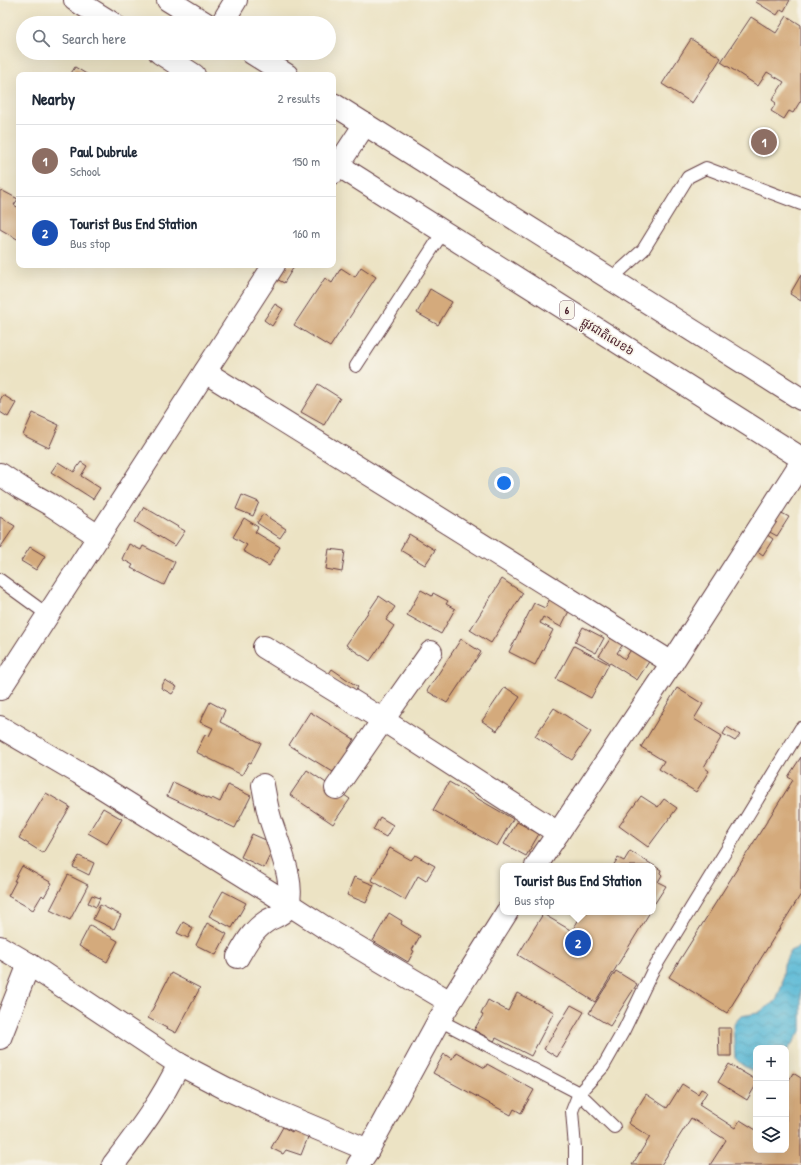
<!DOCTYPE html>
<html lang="en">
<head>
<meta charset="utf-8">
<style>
  :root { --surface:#fff; --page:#f6f6f7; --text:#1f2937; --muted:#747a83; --line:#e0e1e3; --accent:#ea580c }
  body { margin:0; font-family:"Patrick Hand","Noto Sans Khmer",sans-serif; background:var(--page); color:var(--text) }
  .controls { position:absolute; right:12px; bottom:12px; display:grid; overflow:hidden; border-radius:8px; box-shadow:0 4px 16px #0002 }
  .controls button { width:36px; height:36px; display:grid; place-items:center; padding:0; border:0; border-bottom:1px solid var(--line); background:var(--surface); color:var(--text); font:20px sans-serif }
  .you { position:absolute; left:504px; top:483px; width:14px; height:14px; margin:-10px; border:3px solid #fff; border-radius:50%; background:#1a73e8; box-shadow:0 0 0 6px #1a73e833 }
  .badge { display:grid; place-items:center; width:26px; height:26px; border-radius:50%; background:var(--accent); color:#fff; font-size:13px; font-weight:700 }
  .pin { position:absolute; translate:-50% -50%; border:2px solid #fff; box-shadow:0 1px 4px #0006 }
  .popup { position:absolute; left:500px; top:863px; width:156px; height:52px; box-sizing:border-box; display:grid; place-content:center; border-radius:8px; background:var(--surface); filter:drop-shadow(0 1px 3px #0005); font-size:13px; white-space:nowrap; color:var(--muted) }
  .popup b { font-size:15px; color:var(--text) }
  .popup::after { content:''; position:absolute; left:50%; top:100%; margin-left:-8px; border:8px solid transparent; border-top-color:var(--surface) }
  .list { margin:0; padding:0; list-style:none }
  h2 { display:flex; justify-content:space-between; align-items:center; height:52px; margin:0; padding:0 16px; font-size:17px }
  h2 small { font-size:13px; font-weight:400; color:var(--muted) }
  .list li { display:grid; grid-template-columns:26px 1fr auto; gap:12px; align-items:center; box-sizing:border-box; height:72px; padding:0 16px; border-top:1px solid var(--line) }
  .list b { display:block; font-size:15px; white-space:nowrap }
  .list p { margin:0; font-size:13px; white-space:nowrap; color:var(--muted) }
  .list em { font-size:13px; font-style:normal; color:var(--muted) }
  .icon { flex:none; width:22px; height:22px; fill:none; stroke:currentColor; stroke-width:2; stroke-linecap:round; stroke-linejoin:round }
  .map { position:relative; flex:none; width:801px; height:1165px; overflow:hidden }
  .search { position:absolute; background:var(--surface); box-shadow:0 4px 16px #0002; left:16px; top:16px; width:320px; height:44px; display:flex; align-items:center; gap:10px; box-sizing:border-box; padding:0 14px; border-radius:22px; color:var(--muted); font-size:15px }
  .panel { position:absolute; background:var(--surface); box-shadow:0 4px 16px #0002; left:16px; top:72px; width:320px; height:196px; border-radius:8px }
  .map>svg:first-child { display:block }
</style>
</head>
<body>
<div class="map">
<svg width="801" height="1165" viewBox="0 0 801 1165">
  <defs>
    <pattern id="water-waves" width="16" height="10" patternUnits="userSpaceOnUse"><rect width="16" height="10" fill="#56b8d5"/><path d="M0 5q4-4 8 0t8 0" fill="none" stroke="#4995ad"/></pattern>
  </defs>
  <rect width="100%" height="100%" fill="#f7f3e8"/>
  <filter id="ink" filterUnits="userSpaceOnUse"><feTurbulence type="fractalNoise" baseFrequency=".025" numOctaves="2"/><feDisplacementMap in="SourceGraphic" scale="8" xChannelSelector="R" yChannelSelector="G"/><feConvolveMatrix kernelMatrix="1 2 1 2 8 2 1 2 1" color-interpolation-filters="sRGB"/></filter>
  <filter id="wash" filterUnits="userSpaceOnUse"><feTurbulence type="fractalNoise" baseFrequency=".012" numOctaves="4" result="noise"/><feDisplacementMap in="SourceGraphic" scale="16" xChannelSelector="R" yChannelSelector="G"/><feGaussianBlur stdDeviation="0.9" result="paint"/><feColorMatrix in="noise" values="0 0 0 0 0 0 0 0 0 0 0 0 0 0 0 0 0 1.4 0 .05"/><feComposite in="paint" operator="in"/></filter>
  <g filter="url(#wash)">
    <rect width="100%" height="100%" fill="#ece3c4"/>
    <path fill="url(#water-waves)" stroke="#506c80" d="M801 946V1031L786 1052V1048H756V1072C747 1069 741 1065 735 1058L733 1025 741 1016 758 1013 776 1001 782 985 784 964 790 951Z"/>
    <g id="blocks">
      <g fill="#d4aa7b">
        <polygon points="757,0 790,0 784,11 781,9 777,15 756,2"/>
        <polygon points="787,16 801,25 801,100 793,113 789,111 784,119 771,111 776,103 772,100 784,82 767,72 758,86 721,62 751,17 776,33"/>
        <polygon points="691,39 721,58 692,103 662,84"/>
        <polygon points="75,67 88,75 70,75"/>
        <polygon points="1,190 18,199 14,205 19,208 19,240 0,229 0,192"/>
        <polygon points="278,265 295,265 284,283 271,276"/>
        <polygon points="361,267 376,277 330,347 294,325 325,278 332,283 341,268 355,277"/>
        <polygon points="801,275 801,301 790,294"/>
        <polygon points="430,289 452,302 438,325 417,313"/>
        <polygon points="275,304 283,309 272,326 264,320"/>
        <polygon points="318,384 340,398 324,425 301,412"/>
        <polygon points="3,395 16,403 8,417 0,412 0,400"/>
        <polygon points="33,413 59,425 49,448 23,435"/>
        <polygon points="58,462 74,472 81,462 87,466 81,476 100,488 93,499 51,472"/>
        <polygon points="242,495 259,502 253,516 236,509"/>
        <polygon points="144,507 185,531 175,546 135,522"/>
        <polygon points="778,511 789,517 777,536 766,530"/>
        <polygon points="263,514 286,529 280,538 257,523"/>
        <polygon points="0,517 15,526 0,548"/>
        <polygon points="244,518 258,527 255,532 280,547 269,566 243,551 247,545 233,537"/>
        <polygon points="409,534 435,550 425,565 400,550"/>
        <polygon points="766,534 773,539 763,555 756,550"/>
        <polygon points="129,544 141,550 143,546 175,562 164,585 131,568 133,565 122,559"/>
        <polygon points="30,547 45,556 36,570 21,561"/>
        <polygon points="329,549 345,551 342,572 326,569"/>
        <polygon points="502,579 523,593 491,643 470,630"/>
        <polygon points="421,590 432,596 433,593 448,601 446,604 455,609 441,634 407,615"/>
        <polygon points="552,595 572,605 561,627 543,617 540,623 553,630 535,665 509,652 534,603 545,608"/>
        <polygon points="379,596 395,607 386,620 394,626 370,661 346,645"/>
        <polygon points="583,627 604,638 596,653 575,642"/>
        <polygon points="612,636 623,644 617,653 625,659 632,648 650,660 637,680 599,656"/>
        <polygon points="461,639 481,652 447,703 427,691"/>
        <polygon points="574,646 609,664 591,698 556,679"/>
        <polygon points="332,669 358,687 354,693 328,675"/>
        <polygon points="165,680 177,687 172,694 161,688"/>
        <polygon points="505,687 520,697 497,731 482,721"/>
        <polygon points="677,688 703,704 694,719 722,736 704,767 709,771 696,792 659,769 664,761 641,747"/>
        <polygon points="210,702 225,710 220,722 261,743 251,763 249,762 242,775 196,752 205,735 209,736 213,728 200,722"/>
        <polygon points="554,708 591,732 572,760 535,736"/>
        <polygon points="310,712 354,739 347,751 353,755 346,766 340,762 333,772 289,745"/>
        <polygon points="727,727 740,735 735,741 723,734"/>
        <polygon points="801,757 801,894 727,1013 669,977 793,780 788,777"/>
        <polygon points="307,770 350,799 333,824 290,795"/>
        <polygon points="173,782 211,800 212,798 220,802 228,785 251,796 235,828 167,796"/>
        <polygon points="449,782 513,819 497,846 433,810"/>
        <polygon points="46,793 70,807 43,853 19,838"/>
        <polygon points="641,796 658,807 664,799 677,808 648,847 619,826"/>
        <polygon points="103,808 122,819 107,844 88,833"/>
        <polygon points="380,817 393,825 386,837 373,830"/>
        <polygon points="517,822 539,834 526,856 504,844"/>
        <polygon points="252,834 275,844 264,868 241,857"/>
        <polygon points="390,848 411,860 415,855 435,866 426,881 418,876 405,900 371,880"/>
        <polygon points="630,851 661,870 660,873 662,875 658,882 666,886 655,903 653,902 653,866 613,866 618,858 624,861"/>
        <polygon points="79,856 94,863 89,875 73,867"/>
        <polygon points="22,866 52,883 44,897 42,895 33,910 8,896 16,881 14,881"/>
        <polygon points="68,875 88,885 70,920 50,910"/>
        <polygon points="354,877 374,885 366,903 347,895"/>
        <polygon points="223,891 246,903 232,928 209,916"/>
        <polygon points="92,895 100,898 96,907 88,903"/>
        <polygon points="100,905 121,915 114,929 93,919"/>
        <polygon points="583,912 650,912 595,1002 518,955 543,914 572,931"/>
        <polygon points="389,913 402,921 401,924 420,936 412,950 414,951 408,962 373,941"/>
        <polygon points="183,922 193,928 188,938 177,933"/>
        <polygon points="207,923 227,934 216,955 196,945"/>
        <polygon points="90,925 118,941 107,962 79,946"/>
        <polygon points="616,971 637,984 610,1026 589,1013"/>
        <polygon points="171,973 200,988 176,1033 148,1018"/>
        <polygon points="517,993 554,1012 531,1056 496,1038 494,1041 474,1030 483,1015 481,1014 488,1000 508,1011"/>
        <polygon points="571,1005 584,1012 557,1057 544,1049"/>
        <polygon points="718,1028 731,1028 731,1056 719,1056"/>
        <polygon points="456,1052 485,1068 487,1064 534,1090 521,1113 514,1109 511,1115 433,1073 444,1054 452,1059"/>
        <polygon points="729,1064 756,1080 756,1085 747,1100 718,1082"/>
        <polygon points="793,1073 801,1078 801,1165 710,1165 726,1140 691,1118 661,1165 632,1165 650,1137 628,1123 646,1094 667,1108 682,1084 698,1094 701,1089 707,1092 699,1105 735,1128 740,1120 756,1130 756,1150 786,1150 786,1085"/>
        <polygon points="294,1126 310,1132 301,1155 286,1150 283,1154 271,1148 283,1127 292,1132"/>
      </g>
    </g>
  </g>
  <g filter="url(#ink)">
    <use href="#blocks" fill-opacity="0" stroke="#623c42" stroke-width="1"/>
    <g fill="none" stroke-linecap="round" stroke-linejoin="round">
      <g stroke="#623c42" stroke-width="14">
        <g id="lane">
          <polyline points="611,279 643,250 688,177 706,168 801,204"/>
          <polyline points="356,366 443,232"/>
          <polyline points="0,580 48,615"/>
          <polyline points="439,1020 579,1093 614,1127"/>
          <polyline points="575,1165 575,1148 572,1111 579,1093 603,1067 624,1030 652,972 801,728"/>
        </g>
      </g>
      <g stroke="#623c42" stroke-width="24">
        <g id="street">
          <polyline points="222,23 236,0"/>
          <polyline points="333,173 365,124"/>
          <polyline points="205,372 672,663"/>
          <polyline points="0,474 21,488 51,505 98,536"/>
          <polyline points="264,647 383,720 558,833"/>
          <polyline points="0,689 274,265"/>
          <polyline points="0,727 79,773 273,894 324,927 450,1002"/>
          <polyline points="336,788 383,720 431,652"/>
          <polyline points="536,866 672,663 801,463"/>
          <polyline points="0,947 29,964 179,1064 225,1088 268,1108 368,1150"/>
          <path d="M238 957C246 943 253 930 267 921 273 917 280 916 285 910 300 891 276 839 270 818 267 808 265 796 263 785"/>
          <polyline points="0,1038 29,964"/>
          <path d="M113 1165C138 1132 161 1102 179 1064"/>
          <polyline points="358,1165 368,1150 439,1020 507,912"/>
        </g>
      </g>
      <g stroke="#623c42" stroke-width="24">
        <g id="highway">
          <polyline points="75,0 112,23"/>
          <polyline points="168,0 205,23"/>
          <polyline points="160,53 194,75"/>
          <polyline points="252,53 287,75"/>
          <polyline points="333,104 801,399"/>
          <polyline points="333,162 801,458"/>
        </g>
      </g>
      <use href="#lane" stroke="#fff" stroke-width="12"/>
      <use href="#street" stroke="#fff" stroke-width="22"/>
      <use href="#highway" stroke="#fff" stroke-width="22"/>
    </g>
  </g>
  <g text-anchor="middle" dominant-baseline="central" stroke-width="3.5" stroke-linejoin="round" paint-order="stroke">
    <rect fill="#f7f3e8" stroke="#7e5f64" stroke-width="1" x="560" y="301" width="14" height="18" rx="3"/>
    <g font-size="11" font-weight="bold" fill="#4a1f2b">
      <text x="567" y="310">6</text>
    </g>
    <g font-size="12" fill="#4a1f2b" stroke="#f7f3e8">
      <text transform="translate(608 336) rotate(32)">ផ្លូវជាតិលេខ៦</text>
    </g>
  </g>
</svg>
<div class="controls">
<button>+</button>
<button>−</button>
<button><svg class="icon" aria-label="layers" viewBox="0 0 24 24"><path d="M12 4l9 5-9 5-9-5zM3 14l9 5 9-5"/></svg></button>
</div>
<div class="you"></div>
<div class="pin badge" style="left:764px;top:142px;background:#8d6e63">1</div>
<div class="pin badge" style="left:578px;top:943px;background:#1a4fb4">2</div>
<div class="popup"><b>Tourist Bus End Station</b>Bus stop</div>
<div class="search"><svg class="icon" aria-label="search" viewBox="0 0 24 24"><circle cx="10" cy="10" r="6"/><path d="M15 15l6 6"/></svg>Search here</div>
<section class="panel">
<h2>Nearby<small>2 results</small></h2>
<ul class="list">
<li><span class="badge" style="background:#8d6e63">1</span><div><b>Paul Dubrule</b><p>School</p></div><em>150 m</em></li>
<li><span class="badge" style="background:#1a4fb4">2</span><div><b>Tourist Bus End Station</b><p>Bus stop</p></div><em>160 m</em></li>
</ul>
</section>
</div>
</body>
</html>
